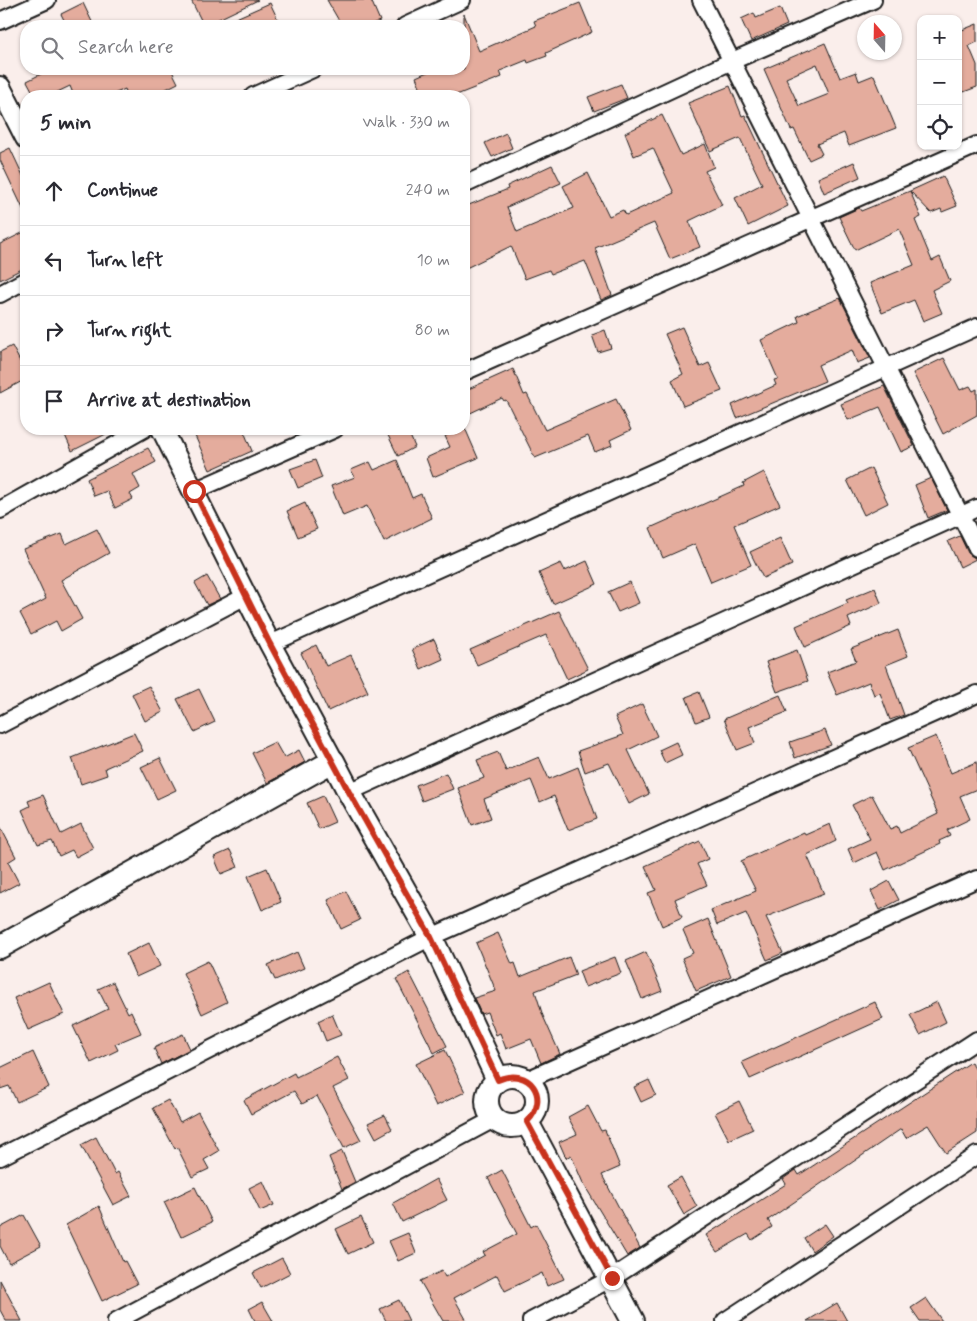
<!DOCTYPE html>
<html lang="en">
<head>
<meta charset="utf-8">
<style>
  :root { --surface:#fff; --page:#f7f7f7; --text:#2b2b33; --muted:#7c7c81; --line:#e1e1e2 }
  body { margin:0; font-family:Mynerve,sans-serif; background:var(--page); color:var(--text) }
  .controls { position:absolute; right:15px; top:15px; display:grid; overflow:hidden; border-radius:10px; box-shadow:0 1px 4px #0004 }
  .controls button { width:45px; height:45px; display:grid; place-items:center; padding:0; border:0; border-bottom:1px solid var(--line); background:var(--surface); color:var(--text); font:25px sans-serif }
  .compass { position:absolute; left:857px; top:15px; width:45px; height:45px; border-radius:50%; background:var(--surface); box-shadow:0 1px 4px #0004; rotate:340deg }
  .stop { position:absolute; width:15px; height:15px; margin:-11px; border:4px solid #c8321e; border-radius:50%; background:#fff }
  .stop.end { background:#c8321e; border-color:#fff; box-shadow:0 1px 5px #0008 }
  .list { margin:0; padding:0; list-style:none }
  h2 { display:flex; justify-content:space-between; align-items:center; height:65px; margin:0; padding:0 20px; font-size:21px }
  h2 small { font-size:16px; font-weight:400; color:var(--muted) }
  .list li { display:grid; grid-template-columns:32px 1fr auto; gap:15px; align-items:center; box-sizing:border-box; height:70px; padding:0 20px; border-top:1px solid var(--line) }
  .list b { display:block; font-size:19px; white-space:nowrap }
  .list em { font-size:16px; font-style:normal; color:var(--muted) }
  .icon { flex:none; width:28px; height:28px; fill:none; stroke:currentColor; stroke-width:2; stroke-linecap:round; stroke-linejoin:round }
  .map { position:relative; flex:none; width:977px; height:1321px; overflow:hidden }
  .search { position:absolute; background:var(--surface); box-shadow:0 1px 4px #0004; left:20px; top:20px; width:450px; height:55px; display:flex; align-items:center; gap:12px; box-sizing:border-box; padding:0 18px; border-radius:20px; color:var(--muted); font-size:19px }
  .panel { position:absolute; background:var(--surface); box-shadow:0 1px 4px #0004; left:20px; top:90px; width:450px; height:345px; border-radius:20px }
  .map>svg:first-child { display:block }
</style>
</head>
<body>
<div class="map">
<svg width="977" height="1321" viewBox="0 0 977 1321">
  <rect width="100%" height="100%" fill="#faeeeb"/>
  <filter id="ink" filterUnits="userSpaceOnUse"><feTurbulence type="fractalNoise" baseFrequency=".02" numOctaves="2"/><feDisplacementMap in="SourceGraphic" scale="10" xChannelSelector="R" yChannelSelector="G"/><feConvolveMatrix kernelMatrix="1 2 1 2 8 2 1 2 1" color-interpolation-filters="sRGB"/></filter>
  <g filter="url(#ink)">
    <g fill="#e4ac9d" stroke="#1c1c1c" fill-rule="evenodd">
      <polygon points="191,0 258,0 204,26"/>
      <polygon points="327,0 371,0 380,21 366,26 342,26"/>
      <polygon points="83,3 94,26 67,26 61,14"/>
      <polygon points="270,3 281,26 218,26"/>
      <polygon points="580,3 592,32 546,53 547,56 528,63 527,60 500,71 502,77 459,94 452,96 424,96 416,77 434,69 464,69 464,14 479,51 536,26 534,21"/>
      <polygon points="780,8 787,25 751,41 741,19 754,13 756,18"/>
      <polygon points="958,21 962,30 977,24 977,42 969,46 977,65 977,87 958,94"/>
      <path d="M825 43 840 78 856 72 859 81 874 75 896 128 849 146 844 133 817 144 822 154 809 160 794 129 791 130 764 69ZM817 64 829 94 799 106 786 78Z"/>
      <polygon points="51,69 171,69 178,83 156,94 154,91 144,96 128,96 125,89 109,96 74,96 70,86 49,96 35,96 27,81"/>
      <polygon points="621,84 627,98 594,111 588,97"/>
      <polygon points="730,86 742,116 745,115 788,206 748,226 735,198 762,184 740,138 710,151 688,103"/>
      <polygon points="662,115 681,155 705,144 714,167 705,171 722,205 689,221 700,247 670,259 654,223 595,248 612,295 601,300 585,261 551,274 549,270 525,279 511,246 464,269 464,207 508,189 507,186 552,165 561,183 507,207 517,232 574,208 563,186 588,173 609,216 623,210 626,215 674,193 653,148 634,156 625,133"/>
      <polygon points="506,133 512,148 492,157 485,143"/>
      <polygon points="10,148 26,182 26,215 0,160 0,153"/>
      <polygon points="854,162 860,177 824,193 818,178"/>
      <polygon points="943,176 957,206 942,212 941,209 931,213 910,191"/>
      <polygon points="910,191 921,217 915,220 932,261 940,257 950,281 932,290 942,313 923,321 914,300 882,313 870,283 914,265 899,229 855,250 839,217 859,208 861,211"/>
      <polygon points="26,231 26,267 0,280 0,244"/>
      <polygon points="840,298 870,358 857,363 852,350 818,365 825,381 737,418 732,405 776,385 774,380 778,379 761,340 799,322 797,316"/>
      <polygon points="682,327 700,367 709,363 722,391 683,406 672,380 683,374 665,334"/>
      <polygon points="605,330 611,348 598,352 592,335"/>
      <polygon points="12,346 26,373 26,379 0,393 0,352"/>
      <polygon points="944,358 960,390 970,386 973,391 977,389 977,415 943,434 913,373"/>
      <polygon points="513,369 524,395 527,394 545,430 616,399 631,430 610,440 612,445 595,452 588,436 535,458 506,400 504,401 502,398 464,416 464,391"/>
      <polygon points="884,386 914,446 901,452 880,407 848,420 841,404"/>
      <polygon points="465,428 478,458 433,477 426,458 450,447 445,436"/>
      <polygon points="73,429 116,429 72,451 64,433"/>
      <polygon points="192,429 243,429 252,451 210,470"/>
      <polygon points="385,429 407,429 415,447 398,456"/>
      <polygon points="148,448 156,462 133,474 140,488 130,494 133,499 115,508 107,491 94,496 87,479"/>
      <polygon points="315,460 322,478 298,488 290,469"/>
      <polygon points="397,460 412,498 421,494 432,518 384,542 367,506 343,516 331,486 355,477 351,470 370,462 374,470"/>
      <polygon points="871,468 888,503 864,515 847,480"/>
      <polygon points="764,472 780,505 734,525 751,565 711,582 695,544 663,558 650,528 744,486 743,483"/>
      <polygon points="931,478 947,510 928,518 915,485"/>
      <polygon points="305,503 317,529 298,537 287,511"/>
      <polygon points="97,529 109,553 61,580 82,619 61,631 56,621 31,634 20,613 46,599 23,549 62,534 66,544"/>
      <polygon points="960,536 968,553 976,559 960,567 948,541"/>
      <polygon points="780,538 792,565 763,578 750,552"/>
      <polygon points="587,561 597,584 553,604 539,573 561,563 565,571"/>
      <polygon points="207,576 220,599 207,605 195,583"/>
      <polygon points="630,582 639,603 618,612 608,592"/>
      <polygon points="875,588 881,603 848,618 851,626 805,647 796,626 848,603 846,600"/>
      <polygon points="559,611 588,669 567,679 546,635 477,665 470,650"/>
      <polygon points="898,630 908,656 886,665 904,715 890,720 880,693 874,695 869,682 837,695 827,672 856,661 851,649"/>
      <polygon points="434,639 443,659 421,669 412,649"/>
      <polygon points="316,645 326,666 351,655 368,692 328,711 301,653"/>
      <polygon points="797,650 808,681 777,692 766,662"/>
      <polygon points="149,686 163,712 145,721 132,694"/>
      <polygon points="199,689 215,722 194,732 177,699"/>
      <polygon points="699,692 709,717 696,722 686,697"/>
      <polygon points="780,695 787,712 749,727 755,743 737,750 724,719"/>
      <polygon points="642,704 657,736 628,750 649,794 629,804 609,763 585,772 578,751 623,735 615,717"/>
      <polygon points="825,730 831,745 795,758 790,742"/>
      <polygon points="134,733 143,751 105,768 107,775 81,784 72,758"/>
      <polygon points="936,736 951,773 977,762 977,789 960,796 970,819 947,830 950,836 939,841 940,844 885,870 877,852 854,863 848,849 870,839 852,805 872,795 890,829 897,826 900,833 938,814 908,748"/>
      <polygon points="275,742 284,758 299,750 305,762 267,783 252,753"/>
      <polygon points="676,742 682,755 665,763 659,750"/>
      <polygon points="498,752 506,771 539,757 549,779 578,767 597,819 568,830 554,796 540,802 531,780 484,799 491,818 472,825 458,788 484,778 477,760"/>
      <polygon points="160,758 176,790 157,799 141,767"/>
      <polygon points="446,773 453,789 422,801 416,785"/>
      <polygon points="43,795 61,834 81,824 93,848 76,857 72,850 59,856 52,841 38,845 22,810 30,806 28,801"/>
      <polygon points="323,796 335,822 319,829 307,803"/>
      <polygon points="830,824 836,841 807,855 824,894 766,917 783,953 767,960 746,913 717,925 711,910 756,891 741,861 804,832 805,835"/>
      <polygon points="0,826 16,857 8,862 19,883 0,893"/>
      <polygon points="700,841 708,859 697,864 707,885 675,899 682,917 662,926 648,893 656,890 645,866"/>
      <polygon points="230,850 238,867 221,874 214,857"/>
      <polygon points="267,868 281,902 262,910 248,876"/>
      <polygon points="889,881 899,900 880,910 871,891"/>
      <polygon points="346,891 360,920 341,929 328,900"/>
      <polygon points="708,919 731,976 696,991 682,958 693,953 683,930"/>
      <polygon points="498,933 512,964 515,963 520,977 569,957 576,975 535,991 543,1016 560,1054 541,1063 531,1039 506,1049 500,1033 496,1035 487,1012 481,1014 474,998 496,991 476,943"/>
      <polygon points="149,943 160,966 136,977 126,954"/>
      <polygon points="297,952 304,968 275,980 268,965"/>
      <polygon points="646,952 662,991 642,999 626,961"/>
      <polygon points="615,957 621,973 585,987 579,971"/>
      <polygon points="208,961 227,1002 202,1014 183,973"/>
      <polygon points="409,972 447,1046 434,1053 396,979"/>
      <polygon points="49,982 64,1014 28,1030 14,998"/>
      <polygon points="113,982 128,1013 131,1011 141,1033 115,1044 118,1050 91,1063 73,1026 108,1009 98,989"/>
      <polygon points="875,1002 883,1019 750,1079 742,1062"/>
      <polygon points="937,1002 946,1022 920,1035 910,1015"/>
      <polygon points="332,1014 341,1035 326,1041 318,1021"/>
      <polygon points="183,1034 190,1049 161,1064 154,1048"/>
      <polygon points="445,1050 465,1092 436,1106 416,1064"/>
      <polygon points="33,1052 49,1087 17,1102 9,1086 0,1089 0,1068"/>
      <polygon points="337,1057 349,1080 333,1088 361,1140 344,1148 317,1096 302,1104 294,1091 251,1114 244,1100 294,1073 296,1077"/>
      <polygon points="971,1062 977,1072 977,1133 946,1153 928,1125 906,1138 901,1129 768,1220 772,1227 752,1240 748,1234 717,1252 706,1235 786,1184 783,1179 796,1170 799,1175"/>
      <polygon points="649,1080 656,1095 641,1102 634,1087"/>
      <polygon points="168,1100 180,1122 198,1112 219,1151 204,1160 209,1169 192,1177 177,1147 175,1149 153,1108"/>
      <polygon points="739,1101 753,1129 729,1140 715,1113"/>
      <polygon points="588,1106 601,1131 605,1130 620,1167 602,1175 640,1248 627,1256 583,1183 571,1155 566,1158 559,1142 577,1134 568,1117"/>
      <polygon points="385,1115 392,1129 376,1138 368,1123"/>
      <polygon points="96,1137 115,1174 118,1172 131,1196 113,1205 81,1145"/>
      <polygon points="342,1151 355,1182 342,1189 329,1157"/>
      <polygon points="502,1170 531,1227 536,1224 564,1279 547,1286 542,1273 505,1291 497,1275 454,1298 467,1321 443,1321 420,1281 442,1271 445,1277 485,1255 483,1252 517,1234 488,1178"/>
      <polygon points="681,1177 697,1207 684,1215 667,1185"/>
      <polygon points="436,1179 447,1200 402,1222 393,1203"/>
      <polygon points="263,1181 274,1205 260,1211 249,1188"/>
      <polygon points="195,1187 212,1222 181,1237 164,1202"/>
      <polygon points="99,1206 123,1262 125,1261 137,1284 102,1301 66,1225"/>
      <polygon points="24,1215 41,1246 9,1263 0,1246 0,1228"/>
      <polygon points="361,1217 373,1242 348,1254 336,1229"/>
      <polygon points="825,1224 833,1236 812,1251 804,1238"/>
      <polygon points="408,1233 416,1253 398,1261 389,1241"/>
      <polygon points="282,1258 290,1273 261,1288 253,1273"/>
      <polygon points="0,1280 22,1321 6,1321 0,1310"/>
      <polygon points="926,1298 942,1321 920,1321 911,1308"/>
      <polygon points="399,1300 409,1321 386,1321 380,1309"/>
      <polygon points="262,1302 273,1321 255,1321 249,1309"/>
      <polygon points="837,1303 847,1321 807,1321"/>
    </g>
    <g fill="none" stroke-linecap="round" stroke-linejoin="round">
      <g stroke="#1c1c1c" stroke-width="20">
        <g id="minor">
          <polyline points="701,0 977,548"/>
          <polyline points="0,21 47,0"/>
          <polyline points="405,26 462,0"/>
          <polyline points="253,96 313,69"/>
          <polyline points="464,185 732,61 873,0"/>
          <polyline points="0,294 26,280"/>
          <polyline points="464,372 977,145"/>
          <polyline points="194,491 335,429"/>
          <polyline points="0,510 144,429"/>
          <polyline points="270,644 977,327"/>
          <polyline points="0,725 246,596"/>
          <polyline points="349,792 977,508"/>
          <polyline points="527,1080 977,879"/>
          <polyline points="0,1157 431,937 977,694"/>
          <polyline points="116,1321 494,1119"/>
          <polyline points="531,1321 612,1278 977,1040"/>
          <polyline points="725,1321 977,1155"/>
        </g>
      </g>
      <g stroke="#1c1c1c" stroke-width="24">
        <g id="tertiary">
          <polyline points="0,87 26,138"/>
          <polyline points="162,429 270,644 333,761"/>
        </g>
      </g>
      <g stroke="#1c1c1c" stroke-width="26">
        <g id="secondary">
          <polyline points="0,947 333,761 349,792 431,937 498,1080"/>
          <circle cx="512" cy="1101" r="25"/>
          <polyline points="527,1122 633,1321"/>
        </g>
      </g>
      <use href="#minor" stroke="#fff" stroke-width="16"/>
      <use href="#tertiary" stroke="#fff" stroke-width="20"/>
      <use href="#secondary" stroke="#fff" stroke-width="22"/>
    </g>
  </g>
  <g fill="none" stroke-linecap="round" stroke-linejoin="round" filter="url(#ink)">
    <path stroke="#c8321e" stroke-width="6" d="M194 491 270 644 349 792 431 937 498 1080C530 1066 551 1098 527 1122L612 1278"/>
  </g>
</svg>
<div class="controls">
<button>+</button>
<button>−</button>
<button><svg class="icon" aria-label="locate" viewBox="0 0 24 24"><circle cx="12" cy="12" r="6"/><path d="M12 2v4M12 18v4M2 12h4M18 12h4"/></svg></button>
</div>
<svg class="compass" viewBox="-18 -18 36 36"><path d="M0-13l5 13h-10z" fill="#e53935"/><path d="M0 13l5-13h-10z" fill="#7c7c81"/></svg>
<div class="stop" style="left:194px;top:491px"></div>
<div class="stop end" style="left:612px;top:1278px"></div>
<div class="search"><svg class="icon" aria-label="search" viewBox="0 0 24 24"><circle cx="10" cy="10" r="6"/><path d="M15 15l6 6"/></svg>Search here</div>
<section class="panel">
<h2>5 min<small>Walk · 330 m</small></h2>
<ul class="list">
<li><svg class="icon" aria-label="ahead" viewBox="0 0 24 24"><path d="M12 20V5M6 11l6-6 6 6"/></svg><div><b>Continue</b></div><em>240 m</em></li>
<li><svg class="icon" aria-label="left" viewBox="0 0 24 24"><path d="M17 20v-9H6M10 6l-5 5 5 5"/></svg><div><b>Turn left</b></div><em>10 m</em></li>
<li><svg class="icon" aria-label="right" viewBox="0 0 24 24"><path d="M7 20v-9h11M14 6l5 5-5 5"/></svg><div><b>Turn right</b></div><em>80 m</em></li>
<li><svg class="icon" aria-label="arrive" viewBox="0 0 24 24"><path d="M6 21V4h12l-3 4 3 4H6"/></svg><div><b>Arrive at destination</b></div></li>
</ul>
</section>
</div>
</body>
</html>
